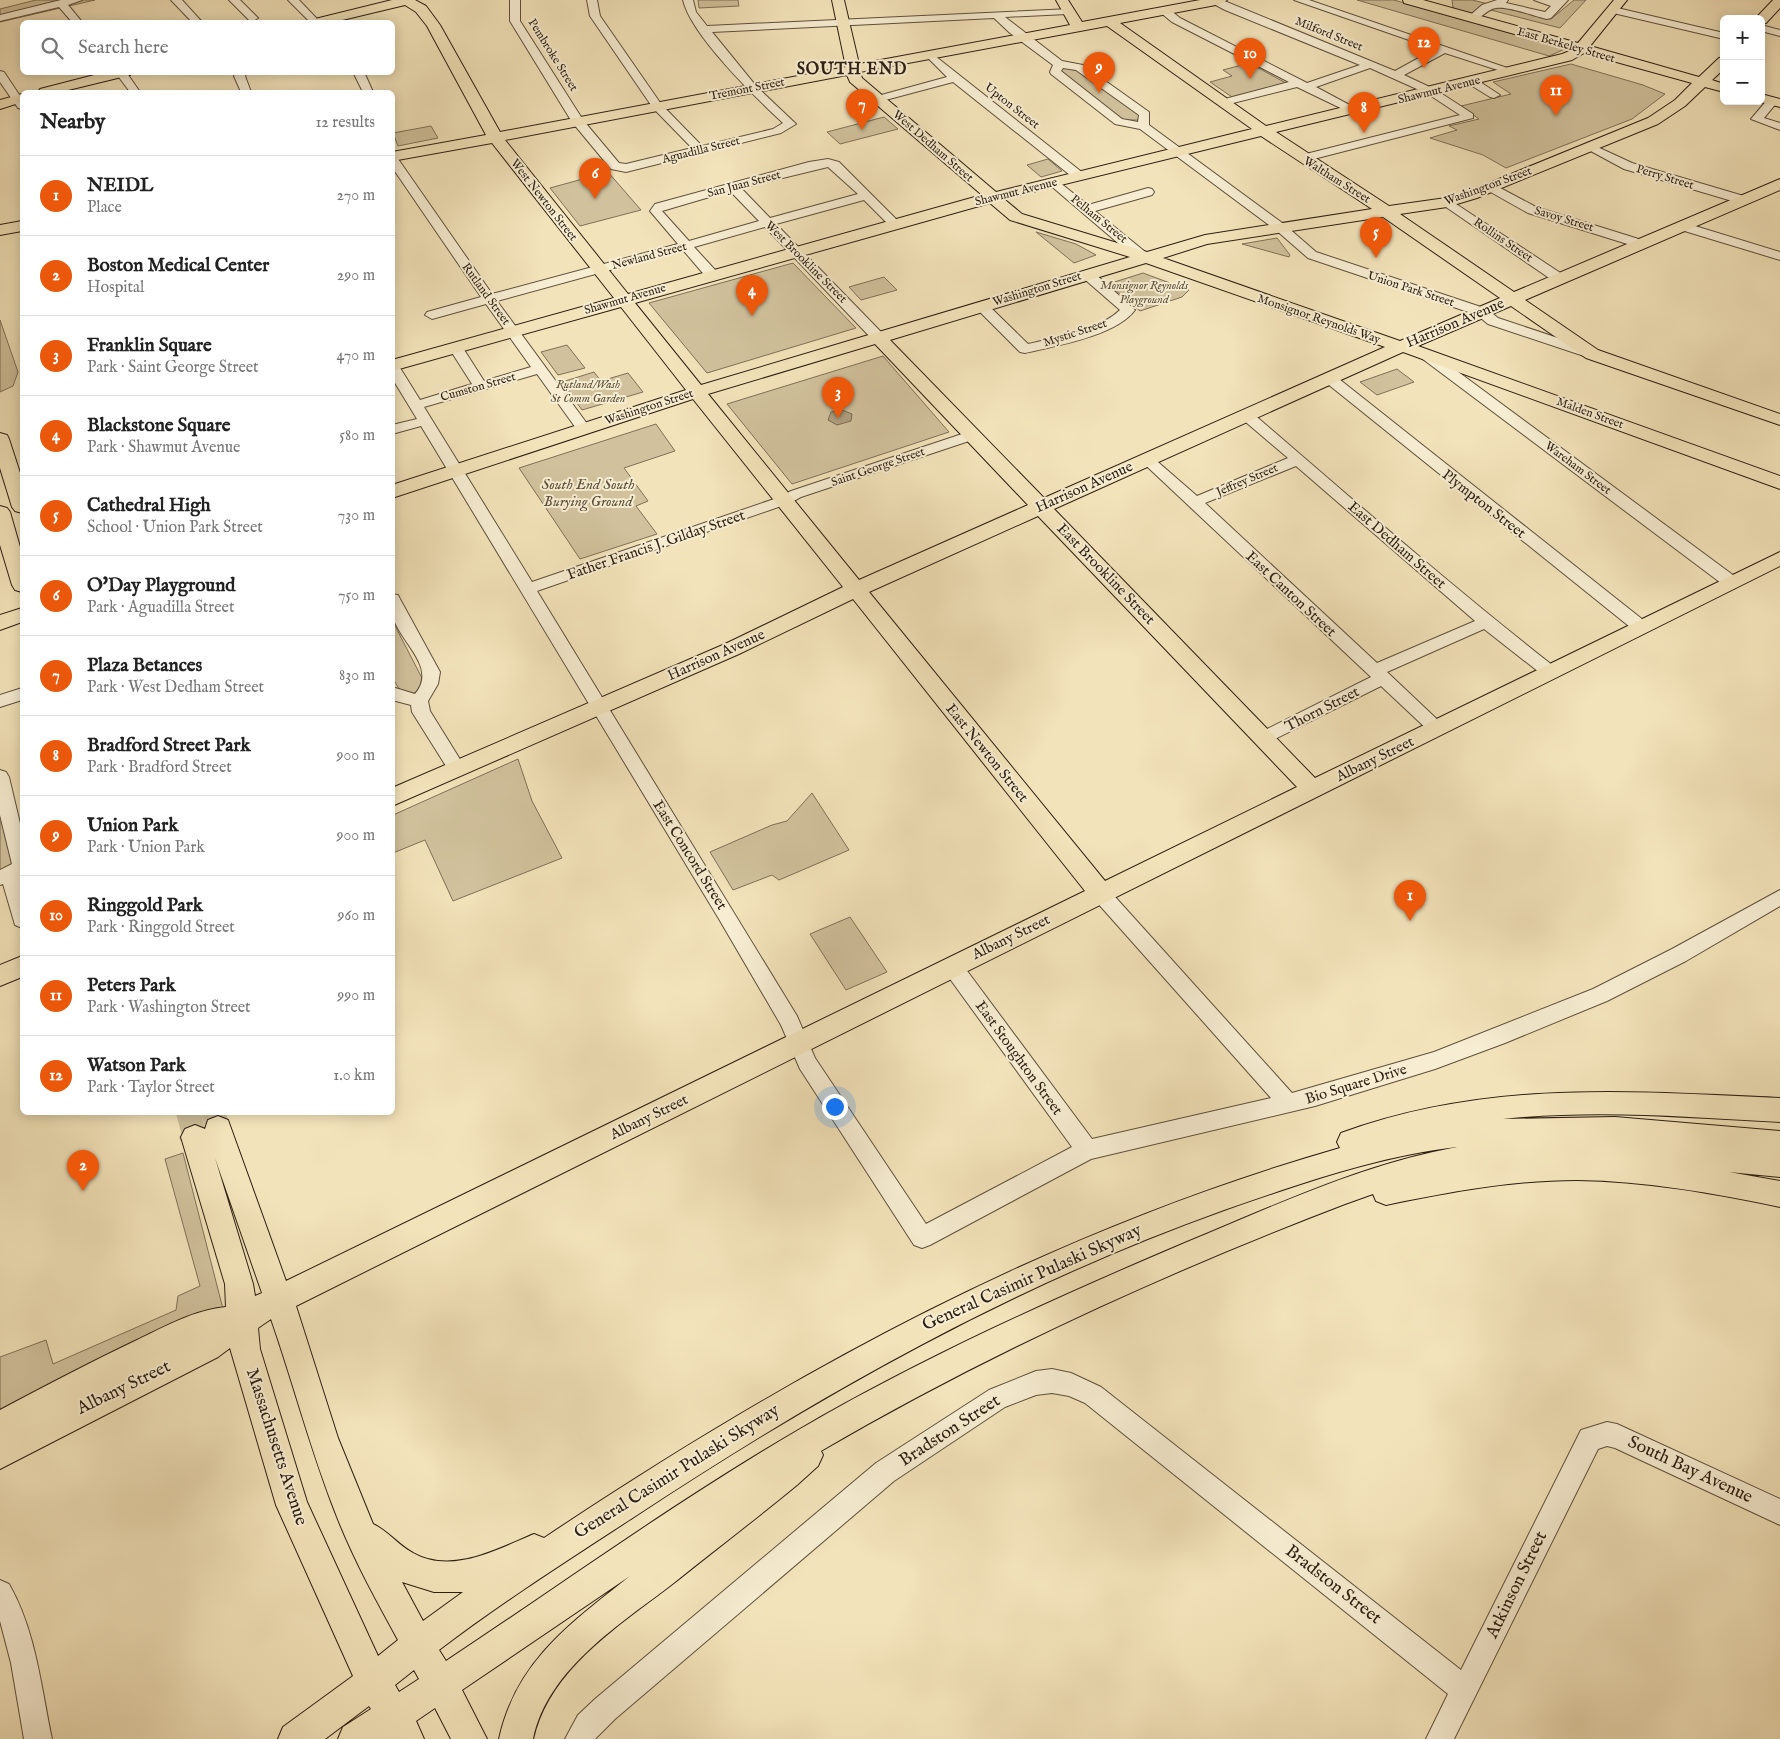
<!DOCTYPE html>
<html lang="en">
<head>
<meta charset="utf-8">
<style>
  :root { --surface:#fff; --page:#f2f2f2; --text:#222; --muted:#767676; --line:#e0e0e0; --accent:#ea580c }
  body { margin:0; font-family:"IM FELL English",serif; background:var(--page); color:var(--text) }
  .controls { position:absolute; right:15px; top:15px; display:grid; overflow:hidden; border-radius:8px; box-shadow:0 2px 12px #0003 }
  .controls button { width:45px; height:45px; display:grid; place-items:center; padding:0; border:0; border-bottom:1px solid var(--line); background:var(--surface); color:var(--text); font:25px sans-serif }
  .you { position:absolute; left:834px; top:1106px; width:18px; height:18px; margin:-12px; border:4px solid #fff; border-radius:50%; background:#1a73e8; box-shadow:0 0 0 8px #1a73e833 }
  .badge { display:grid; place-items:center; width:32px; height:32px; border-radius:50%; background:var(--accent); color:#fff; font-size:16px; font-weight:700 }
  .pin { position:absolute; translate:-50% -41px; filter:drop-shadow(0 1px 2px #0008) }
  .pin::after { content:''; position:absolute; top:26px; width:18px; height:15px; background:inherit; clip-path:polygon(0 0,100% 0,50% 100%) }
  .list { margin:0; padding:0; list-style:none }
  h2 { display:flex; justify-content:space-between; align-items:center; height:65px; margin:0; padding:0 20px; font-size:21px }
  h2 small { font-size:16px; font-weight:400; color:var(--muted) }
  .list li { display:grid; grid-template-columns:32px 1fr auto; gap:15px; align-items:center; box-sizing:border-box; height:80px; padding:0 20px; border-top:1px solid var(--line) }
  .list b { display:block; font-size:19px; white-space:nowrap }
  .list p { margin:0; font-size:16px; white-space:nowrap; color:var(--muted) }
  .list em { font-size:16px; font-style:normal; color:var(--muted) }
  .icon { flex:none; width:28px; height:28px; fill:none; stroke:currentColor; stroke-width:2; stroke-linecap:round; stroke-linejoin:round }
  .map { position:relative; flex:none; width:1780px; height:1739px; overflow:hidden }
  .search { position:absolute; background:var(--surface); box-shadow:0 2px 12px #0003; left:20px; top:20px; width:375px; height:55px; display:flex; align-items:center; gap:12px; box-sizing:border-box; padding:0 18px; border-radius:8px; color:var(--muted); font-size:19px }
  .panel { position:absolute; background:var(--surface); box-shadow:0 2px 12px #0003; left:20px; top:90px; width:375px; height:1025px; border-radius:8px }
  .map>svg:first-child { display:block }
</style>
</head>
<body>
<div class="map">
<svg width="1780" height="1739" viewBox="0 0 1780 1739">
  <rect width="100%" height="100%" fill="#f3e3ba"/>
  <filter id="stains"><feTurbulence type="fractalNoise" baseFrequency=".004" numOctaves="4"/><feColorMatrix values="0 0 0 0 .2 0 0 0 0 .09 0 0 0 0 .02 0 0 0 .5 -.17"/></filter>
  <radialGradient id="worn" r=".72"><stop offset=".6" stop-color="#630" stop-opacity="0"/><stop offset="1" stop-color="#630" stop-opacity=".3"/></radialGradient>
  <g fill="#d1c29d" stroke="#7f7058">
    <polygon points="36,0 95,0 0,22 0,9"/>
    <polygon points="698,0 738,0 739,6 699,8"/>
    <polygon points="1357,0 1394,0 1565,49 1549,56"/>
    <polygon points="1452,0 1472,0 1551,19 1574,0 1586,0 1560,28 1483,8 1475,15 1453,8"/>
    <polygon points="1249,63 1286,83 1232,97 1210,82 1232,76 1223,70"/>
    <polygon points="1571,64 1643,85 1665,94 1632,119 1506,168 1483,155 1430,138 1457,130 1449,126 1479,119 1461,106 1511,94 1493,82"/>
    <polygon points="1063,67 1073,67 1140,115 1139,120 1124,120 1059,72"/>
    <polygon points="884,117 898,129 840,144 827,132"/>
    <polygon points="431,126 438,138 398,146 393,133"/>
    <polygon points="1048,159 1062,171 1041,177 1027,165"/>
    <polygon points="608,172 641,210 580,226 550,188"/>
    <polygon points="1036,232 1076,244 1096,255 1074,263"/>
    <polygon points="1277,238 1290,255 1289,257 1242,244"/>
    <polygon points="793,263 856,328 707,373 649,303"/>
    <polygon points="1143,273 1189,290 1182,297 1140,311 1108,284"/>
    <polygon points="884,277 897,290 861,300 849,287"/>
    <polygon points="0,320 18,372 13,386 0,392"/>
    <polygon points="567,345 585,368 558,375 541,352"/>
    <polygon points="883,356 949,432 792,484 727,404"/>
    <polygon points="1397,369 1414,382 1377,395 1360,382"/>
    <polygon points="594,372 601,381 628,373 643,392 582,410 562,382"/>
    <polygon points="656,424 675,451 624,468 648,501 636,506 657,534 580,559 519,468"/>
    <path d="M392 620 422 678 423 686 416 693C409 693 402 693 398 687 388 676 393 635 392 620Z"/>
    <polygon points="518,759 532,801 562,858 453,901 425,840 393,853 393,815"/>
    <polygon points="812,793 849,850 779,880 772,875 733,890 710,852 772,825 787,821"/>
    <polygon points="3,821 14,867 0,872 0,822"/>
    <polygon points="850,917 887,972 846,990 810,934"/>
    <polygon points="183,1153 223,1309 0,1410 0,1357 46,1340 53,1364 176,1310 178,1296 200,1286 165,1159"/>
  </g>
  <polygon fill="#b0a081" stroke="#7c6c55" points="842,410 852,414 851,421 837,425 828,420 831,412"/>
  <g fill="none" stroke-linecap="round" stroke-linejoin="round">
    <g stroke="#cbbc98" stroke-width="24" stroke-dasharray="24 12" stroke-linecap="butt">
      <polyline points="188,1112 194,1134"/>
      <polyline points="213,1112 218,1128"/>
    </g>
    <polyline stroke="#cbbc98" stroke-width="31" stroke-dasharray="31 15" stroke-linecap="butt" points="194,1133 195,1137"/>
    <g stroke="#5e503c" stroke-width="2">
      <g id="minor">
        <polygon points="61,0 82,0 68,5 82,22 72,22 59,7 0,21 0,15"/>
        <polygon points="171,0 182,0 202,22 192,22"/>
        <polygon points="229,0 240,0 258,18 253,21 249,20"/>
        <polygon points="288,0 299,0 320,22 310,22"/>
        <path d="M510 0H520V21L583 120 619 163 626 164 692 148 653 108 590 16 587 0H597L600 16 661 104 702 146 773 129 783 123C755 97 691 35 683 0H693L696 12 707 26 1071 9V13L1067 14 1005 17 1062 61 1083 65 1149 112V125L1285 225 1316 252 1487 309 1498 318 1597 351 1599 354 1597 357H1587L1488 324 1477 315 1308 258 1277 231 1140 129 1115 124 1051 74 1050 72 1053 65 1010 33 994 18 712 32 756 86 796 124 781 133 626 172 611 169 572 122 510 21ZM1063 68 1076 70 1139 115 1138 122 1122 119 1061 71Z"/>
        <polygon points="1212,0 1222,0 1395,71 1435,49 1294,0 1309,0 1516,71 1515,73 1507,73 1445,53 1404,75 1436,90 1473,114 1473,118 1302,162 1296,158 1298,156 1460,115 1428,94 1370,68 1316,87 1357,109 1359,111 1353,114 1297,87 1225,105 1221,104 1221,100 1289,82 1172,22 1161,13 1161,9 1169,9 1180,18 1307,83 1360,65 1225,10 1212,3"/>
        <path d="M1497 0H1508L1506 3 1545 12 1551 6 1534 0H1568L1551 18 1547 19C1534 16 1508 6 1496 8 1486 9 1479 23 1468 20L1467 18 1482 5Z"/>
        <polygon points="1613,7 1724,33 1724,39 1609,12 1608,10"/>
        <polygon points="1761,25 1780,30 1780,36 1761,31"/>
        <polygon points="930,52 1083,173 1083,179 1075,179 953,82 878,102 874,101 874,97 947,77 925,55"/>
        <polygon points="0,71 4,72 22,99 22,109 18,108 0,82"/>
        <polygon points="115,72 126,72 140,92 130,92"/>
        <polygon points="236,72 247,72 245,76 251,92 241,92 234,76"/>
        <polygon points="353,72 364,72 373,92 363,92"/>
        <polygon points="1473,79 1477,80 1500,95 1494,98 1490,97 1469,84 1467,82"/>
        <polygon points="1772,98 1778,101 1764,118 1780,123 1780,130 1751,119 1768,99"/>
        <polygon points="1591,144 1632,163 1747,197 1749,200 1747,203 1739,203 1624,169 1587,149 1585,147"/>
        <path d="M392 155 396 156 492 294 678 244 650 211 655 204 809 162 828 159 839 162 901 224 899 227H891L864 200 776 224 883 334 885 337 883 340H873L765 227 694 247 717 272 718 275 717 278H707L683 250 497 301 588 425 590 428 588 431H578L537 374 424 407 532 582 780 497 791 491 968 432 973 431 980 435 978 438 801 497 790 503 537 591 797 1016 815 1058 926 1224 1072 1147 945 972 942 966 945 960 952 958 959 960 1092 1139 1271 1098 1094 899 1092 894 1094 889 1101 887 1108 889 1292 1093 1434 1052 1593 989 1672 949 1780 890V906L1686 961 1607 1001 1505 1043 1435 1069 1315 1106 1091 1159 930 1245 922 1248 914 1245 800 1069 781 1025 719 919 421 426 392 434V425L417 419 392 378V362L397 363 420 400 472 384 449 348 451 345H461L484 381 531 367 486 304 432 319 425 315 427 312 481 297 392 167ZM828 167 858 194 770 218 741 188ZM730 191 759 221 689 241 662 211Z"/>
        <polygon points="1054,178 1088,205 1148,188 1152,189 1154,192 1152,195 1095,211 1149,255 1150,258 1149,261 1139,261 1050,185 1048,182 1050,179"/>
        <polygon points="1491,183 1536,207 1645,241 1647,244 1641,248 1637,247 1528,213 1487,190 1485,187"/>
        <polygon points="1447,198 1565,276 1566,279 1565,282 1555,282 1443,205 1441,202"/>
        <polygon points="1682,222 1780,252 1780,260 1678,229 1676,226 1678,223"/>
        <path d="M1087 270 1092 271 1135 310C1116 336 1055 346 1025 353L1020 352 974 306 976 303H986L1028 344C1057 337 1098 331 1120 310L1082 277 1081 274Z"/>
        <polygon points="1425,350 1430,351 1737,578 1739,582 1737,586 1725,586 1420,357 1418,354 1420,351"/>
        <polygon points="1329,374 1334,375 1647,623 1649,627 1647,631 1635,631 1324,381 1322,378"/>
        <path d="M1246 411 1251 412C1351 498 1451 586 1556 668L1558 672 1556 676H1544L1484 629 1387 672 1442 724 1445 728 1442 732 1436 734 1430 732 1381 686 1269 742 1263 744 1257 742 1254 738 1257 734 1371 677 1139 459 1146 455 1151 456 1197 496 1288 458 1241 418 1239 415 1241 412ZM1296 466 1475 621 1377 663 1205 503Z"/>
        <path d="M392 594 398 595 400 599 440 672 438 684 428 701 430 711 466 769 463 774 457 776 451 774 412 712 411 705 392 700V687L415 694C439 666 397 641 392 613 391 607 392 600 392 594Z"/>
        <polygon points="22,688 22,700 0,707 0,695"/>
        <polygon points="0,770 6,772 9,777 22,832 22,876 20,877 22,886 22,928 15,925 3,884 0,885 0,870 12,864 0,815"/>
        <polygon points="1052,1369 1071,1373 1101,1387 1461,1670 1581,1430 1607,1422 1617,1424 1780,1499 1780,1525 1615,1448 1607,1446 1598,1449 1454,1739 1426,1739 1448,1694 1085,1403 1069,1396 1052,1393 1036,1395 1005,1407 894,1481 615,1719 595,1739 565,1739 578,1715 595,1699 876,1463 989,1390 1036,1371"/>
        <path d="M0 1580 9 1584C36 1631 41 1687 52 1739H24L11 1663 0 1621Z"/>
      </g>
    </g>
    <g stroke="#2d1f12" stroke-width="2">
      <g id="major">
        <path d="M392 0H415L426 6 440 25 500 132 846 67 832 0H844L859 64 1070 25 1056 0H1068L1082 22 1200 0H1227L1221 4 1120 23 1266 126 1562 54 1572 50 1404 3 1403 0H1423L1578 43 1614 0H1627L1590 46 1699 77 1719 58 1724 57V69L1712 80 1724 84V92L1705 87 1685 106 1658 124 1477 198 1447 207 1400 214 1514 292 1780 179V190L1525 300 1598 350 1780 414V425L1586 358 1511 306 1418 346 1780 476V489L1403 352 1054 509 1315 778 1780 552V566L296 1306 338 1438 373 1524C387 1530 398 1545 413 1553 452 1575 498 1549 534 1534L544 1538C794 1371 1050 1231 1340 1148L1337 1142 1341 1133C1487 1080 1628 1091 1780 1098V1122C1688 1117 1595 1109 1503 1119L1615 1117 1780 1131V1177L1729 1172 1780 1181V1207C1713 1193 1646 1181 1577 1180 1513 1180 1449 1192 1386 1205L1376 1201 1373 1194 1345 1204C1165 1273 987 1354 821 1451L823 1455 818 1466 797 1485C757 1518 716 1549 675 1582 621 1624 548 1668 533 1739H499C516 1661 571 1623 630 1576L462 1690 487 1739H451L435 1708 416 1721 424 1739H338L343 1727 371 1709 369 1706 325 1739H278L283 1727 353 1676 276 1505 230 1348 218 1357 0 1469V1410C45 1386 91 1362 137 1340 166 1326 194 1310 226 1307L225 1284 181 1137 185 1129 195 1125 205 1129 208 1120 218 1116 228 1120 286 1281 1085 891 853 599 739 654 392 806V788L725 644 843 587 693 399 392 498V485L686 390 621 307 392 371V360L614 298 492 143 392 161V152L486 135 427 26 416 12 405 5 334 22H313L315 19ZM1107 26 1252 129 996 192 862 78 860 72ZM1584 53 1692 83 1675 100 1648 118 1467 192 1446 198 1389 206 1276 132 1572 60ZM847 75 850 82 982 195 628 294 505 140ZM1261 136 1372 209 1205 235 1147 252 1022 214 1004 199ZM990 203 1010 220 1130 257 701 385 635 303ZM1383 217 1500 298 1400 341 1163 258 1207 244ZM1146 263 1385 347 1044 498 890 340ZM875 344 1028 505 859 580 708 394ZM1038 516 1297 787 1105 881 869 592ZM1457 1147C1363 1164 1274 1206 1187 1242 1055 1298 924 1357 800 1429 678 1500 564 1583 446 1661L439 1650C502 1602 568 1560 634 1517 820 1394 1014 1285 1224 1210 1299 1184 1378 1156 1457 1147ZM215 1158 262 1293 255 1296 253 1284ZM271 1319C294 1385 311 1452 337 1517 354 1560 376 1600 398 1640L378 1656 307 1502 260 1349 258 1328ZM402 1582 434 1592H463L423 1621ZM414 1670 419 1679 399 1692 395 1685Z"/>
        <polygon points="1773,0 1780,0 1780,8 1766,23 1761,24 1761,19 1755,19"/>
        <polygon points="106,72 132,72 130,75 60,92 38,92 40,89"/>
        <polygon points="22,94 22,102 0,109 0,100"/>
        <polygon points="1761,94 1780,99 1780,107 1757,101 1761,101"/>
        <polygon points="22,221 22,231 0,235 0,225"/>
        <polygon points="0,433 7,435 9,439 22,479 22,513 15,511 12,507 0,468"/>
        <polygon points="0,506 7,508 10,512 22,554 22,592 15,590 12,585 0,545"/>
        <polygon points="22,608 22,622 0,630 0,615"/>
        <polygon points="22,956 22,977 0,986 0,965"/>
      </g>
    </g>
    <use href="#minor" fill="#f7edd2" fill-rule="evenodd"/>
    <use href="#major" fill="#f3e3ba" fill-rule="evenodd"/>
  </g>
  <g text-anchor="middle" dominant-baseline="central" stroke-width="4" stroke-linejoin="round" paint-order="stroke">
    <g font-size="12" fill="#2d1f12" stroke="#f7edd2">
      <text transform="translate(1329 34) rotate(22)">Milford Street</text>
      <text transform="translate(1566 45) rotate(16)">East Berkeley Street</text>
      <text transform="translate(553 55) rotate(58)">Pembroke Street</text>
      <text transform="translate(747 89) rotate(-11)">Tremont Street</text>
      <text transform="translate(1439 90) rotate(-14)">Shawmut Avenue</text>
      <text transform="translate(1012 106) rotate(38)">Upton Street</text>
      <text transform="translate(933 146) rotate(41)">West Dedham Street</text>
      <text transform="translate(701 150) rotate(-14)">Aguadilla Street</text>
      <text transform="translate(1665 177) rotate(17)">Perry Street</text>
      <text transform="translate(1337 180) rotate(32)">Waltham Street</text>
      <text transform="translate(744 184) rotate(-15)">San Juan Street</text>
      <text transform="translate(1488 186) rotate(-20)">Washington Street</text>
      <text transform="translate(1016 192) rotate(-14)">Shawmut Avenue</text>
      <text transform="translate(544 200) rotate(52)">West Newton Street</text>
      <text transform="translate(1099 219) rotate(39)">Pelham Street</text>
      <text transform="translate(1564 219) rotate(17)">Savoy Street</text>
      <text transform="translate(1503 240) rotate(34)">Rollins Street</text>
      <text transform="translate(649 256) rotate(-15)">Newland Street</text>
      <text transform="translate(806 262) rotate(45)">West Brookline Street</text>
      <text transform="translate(1037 289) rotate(-17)">Washington Street</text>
      <text transform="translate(1411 289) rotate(18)">Union Park Street</text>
      <text transform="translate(486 294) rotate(54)">Rutland Street</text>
      <text transform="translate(625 299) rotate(-16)">Shawmut Avenue</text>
      <text transform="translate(1319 319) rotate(19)">Monsignor Reynolds Way</text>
      <text transform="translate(1075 333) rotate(-18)">Mystic Street</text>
      <text transform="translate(478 387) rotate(-16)">Cumston Street</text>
      <text transform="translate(649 407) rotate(-18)">Washington Street</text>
      <text transform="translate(1590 413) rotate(20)">Malden Street</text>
      <text transform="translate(878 467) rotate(-19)">Saint George Street</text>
      <text transform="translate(1578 468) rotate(37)">Wareham Street</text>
      <text transform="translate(1247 480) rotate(-23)">Jeffrey Street</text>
    </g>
    <g font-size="12" font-style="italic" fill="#5e503c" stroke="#f7edd2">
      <text x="1144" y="285">Monsignor Reynolds<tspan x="1144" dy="14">Playground</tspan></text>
      <text x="588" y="384">Rutland/Wash<tspan x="588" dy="14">St Comm Garden</tspan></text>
    </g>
    <g font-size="15" fill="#2d1f12" stroke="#f7edd2">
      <text transform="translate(1455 323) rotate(-23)">Harrison Avenue</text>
      <text transform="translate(1084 487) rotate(-24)">Harrison Avenue</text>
      <text transform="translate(1484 504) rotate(38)">Plympton Street</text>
      <text transform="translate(656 545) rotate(-19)">Father Francis J. Gilday Street</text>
      <text transform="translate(1397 545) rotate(41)">East Dedham Street</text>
      <text transform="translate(1106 574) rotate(46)">East Brookline Street</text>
      <text transform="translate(1291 594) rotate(43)">East Canton Street</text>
      <text transform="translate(716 655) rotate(-24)">Harrison Avenue</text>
      <text transform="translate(1322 709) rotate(-27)">Thorn Street</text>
      <text transform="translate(987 753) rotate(51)">East Newton Street</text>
      <text transform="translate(1375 759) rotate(-26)">Albany Street</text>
      <text transform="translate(690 855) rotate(58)">East Concord Street</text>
      <text transform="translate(1011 937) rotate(-26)">Albany Street</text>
      <text transform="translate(1019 1058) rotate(54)">East Stoughton Street</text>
      <text transform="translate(1356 1084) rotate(-17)">Bio Square Drive</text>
      <text transform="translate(649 1117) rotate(-26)">Albany Street</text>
    </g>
    <g font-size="15" font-style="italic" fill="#5e503c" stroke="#f7edd2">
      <text x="588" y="484">South End South<tspan x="588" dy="17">Burying Ground</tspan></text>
    </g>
    <g font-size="16" font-weight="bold" letter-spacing="1" fill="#2d1f12" stroke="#f7edd2">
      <text x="852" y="70">SOUTH END</text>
    </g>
    <g font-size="18" fill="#2d1f12" stroke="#f7edd2">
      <text transform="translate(1032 1278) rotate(-24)">General Casimir Pulaski Skyway</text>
      <text transform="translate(124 1388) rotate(-26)">Albany Street</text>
      <text transform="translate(950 1431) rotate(-33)">Bradston Street</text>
      <text transform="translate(276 1447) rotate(72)">Massachusetts Avenue</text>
      <text transform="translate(1690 1470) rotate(25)">South Bay Avenue</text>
      <text transform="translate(677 1472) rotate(-32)">General Casimir Pulaski Skyway</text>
      <text transform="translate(1333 1585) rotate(38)">Bradston Street</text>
      <text transform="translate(1517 1585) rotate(-64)">Atkinson Street</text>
    </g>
  </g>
  <rect width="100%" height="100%" filter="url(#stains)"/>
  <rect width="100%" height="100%" fill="url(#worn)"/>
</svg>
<div class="controls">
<button>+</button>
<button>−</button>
</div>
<div class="you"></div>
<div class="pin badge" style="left:1410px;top:921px">1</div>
<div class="pin badge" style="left:83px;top:1191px">2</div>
<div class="pin badge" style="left:838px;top:418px">3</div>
<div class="pin badge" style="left:752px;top:316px">4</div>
<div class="pin badge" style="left:1376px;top:258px">5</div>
<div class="pin badge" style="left:595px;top:199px">6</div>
<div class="pin badge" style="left:862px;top:130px">7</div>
<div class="pin badge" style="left:1364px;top:133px">8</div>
<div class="pin badge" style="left:1099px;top:93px">9</div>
<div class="pin badge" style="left:1250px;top:79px">10</div>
<div class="pin badge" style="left:1556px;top:116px">11</div>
<div class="pin badge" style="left:1424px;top:68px">12</div>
<div class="search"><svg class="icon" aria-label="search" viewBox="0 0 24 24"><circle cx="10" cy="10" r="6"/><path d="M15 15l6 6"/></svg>Search here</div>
<section class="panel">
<h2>Nearby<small>12 results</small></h2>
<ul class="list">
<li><span class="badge">1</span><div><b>NEIDL</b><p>Place</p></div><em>270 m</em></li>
<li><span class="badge">2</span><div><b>Boston Medical Center</b><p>Hospital</p></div><em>290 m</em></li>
<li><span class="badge">3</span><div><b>Franklin Square</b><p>Park · Saint George Street</p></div><em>470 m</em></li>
<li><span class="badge">4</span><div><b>Blackstone Square</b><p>Park · Shawmut Avenue</p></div><em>580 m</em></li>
<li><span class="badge">5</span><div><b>Cathedral High</b><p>School · Union Park Street</p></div><em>730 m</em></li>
<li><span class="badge">6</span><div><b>O'Day Playground</b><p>Park · Aguadilla Street</p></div><em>750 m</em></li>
<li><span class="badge">7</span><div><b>Plaza Betances</b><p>Park · West Dedham Street</p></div><em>830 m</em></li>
<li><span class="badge">8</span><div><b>Bradford Street Park</b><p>Park · Bradford Street</p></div><em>900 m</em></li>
<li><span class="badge">9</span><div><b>Union Park</b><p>Park · Union Park</p></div><em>900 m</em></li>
<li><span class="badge">10</span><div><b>Ringgold Park</b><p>Park · Ringgold Street</p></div><em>960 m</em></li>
<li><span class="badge">11</span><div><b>Peters Park</b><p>Park · Washington Street</p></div><em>990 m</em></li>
<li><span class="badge">12</span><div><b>Watson Park</b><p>Park · Taylor Street</p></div><em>1.0 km</em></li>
</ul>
</section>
</div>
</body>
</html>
